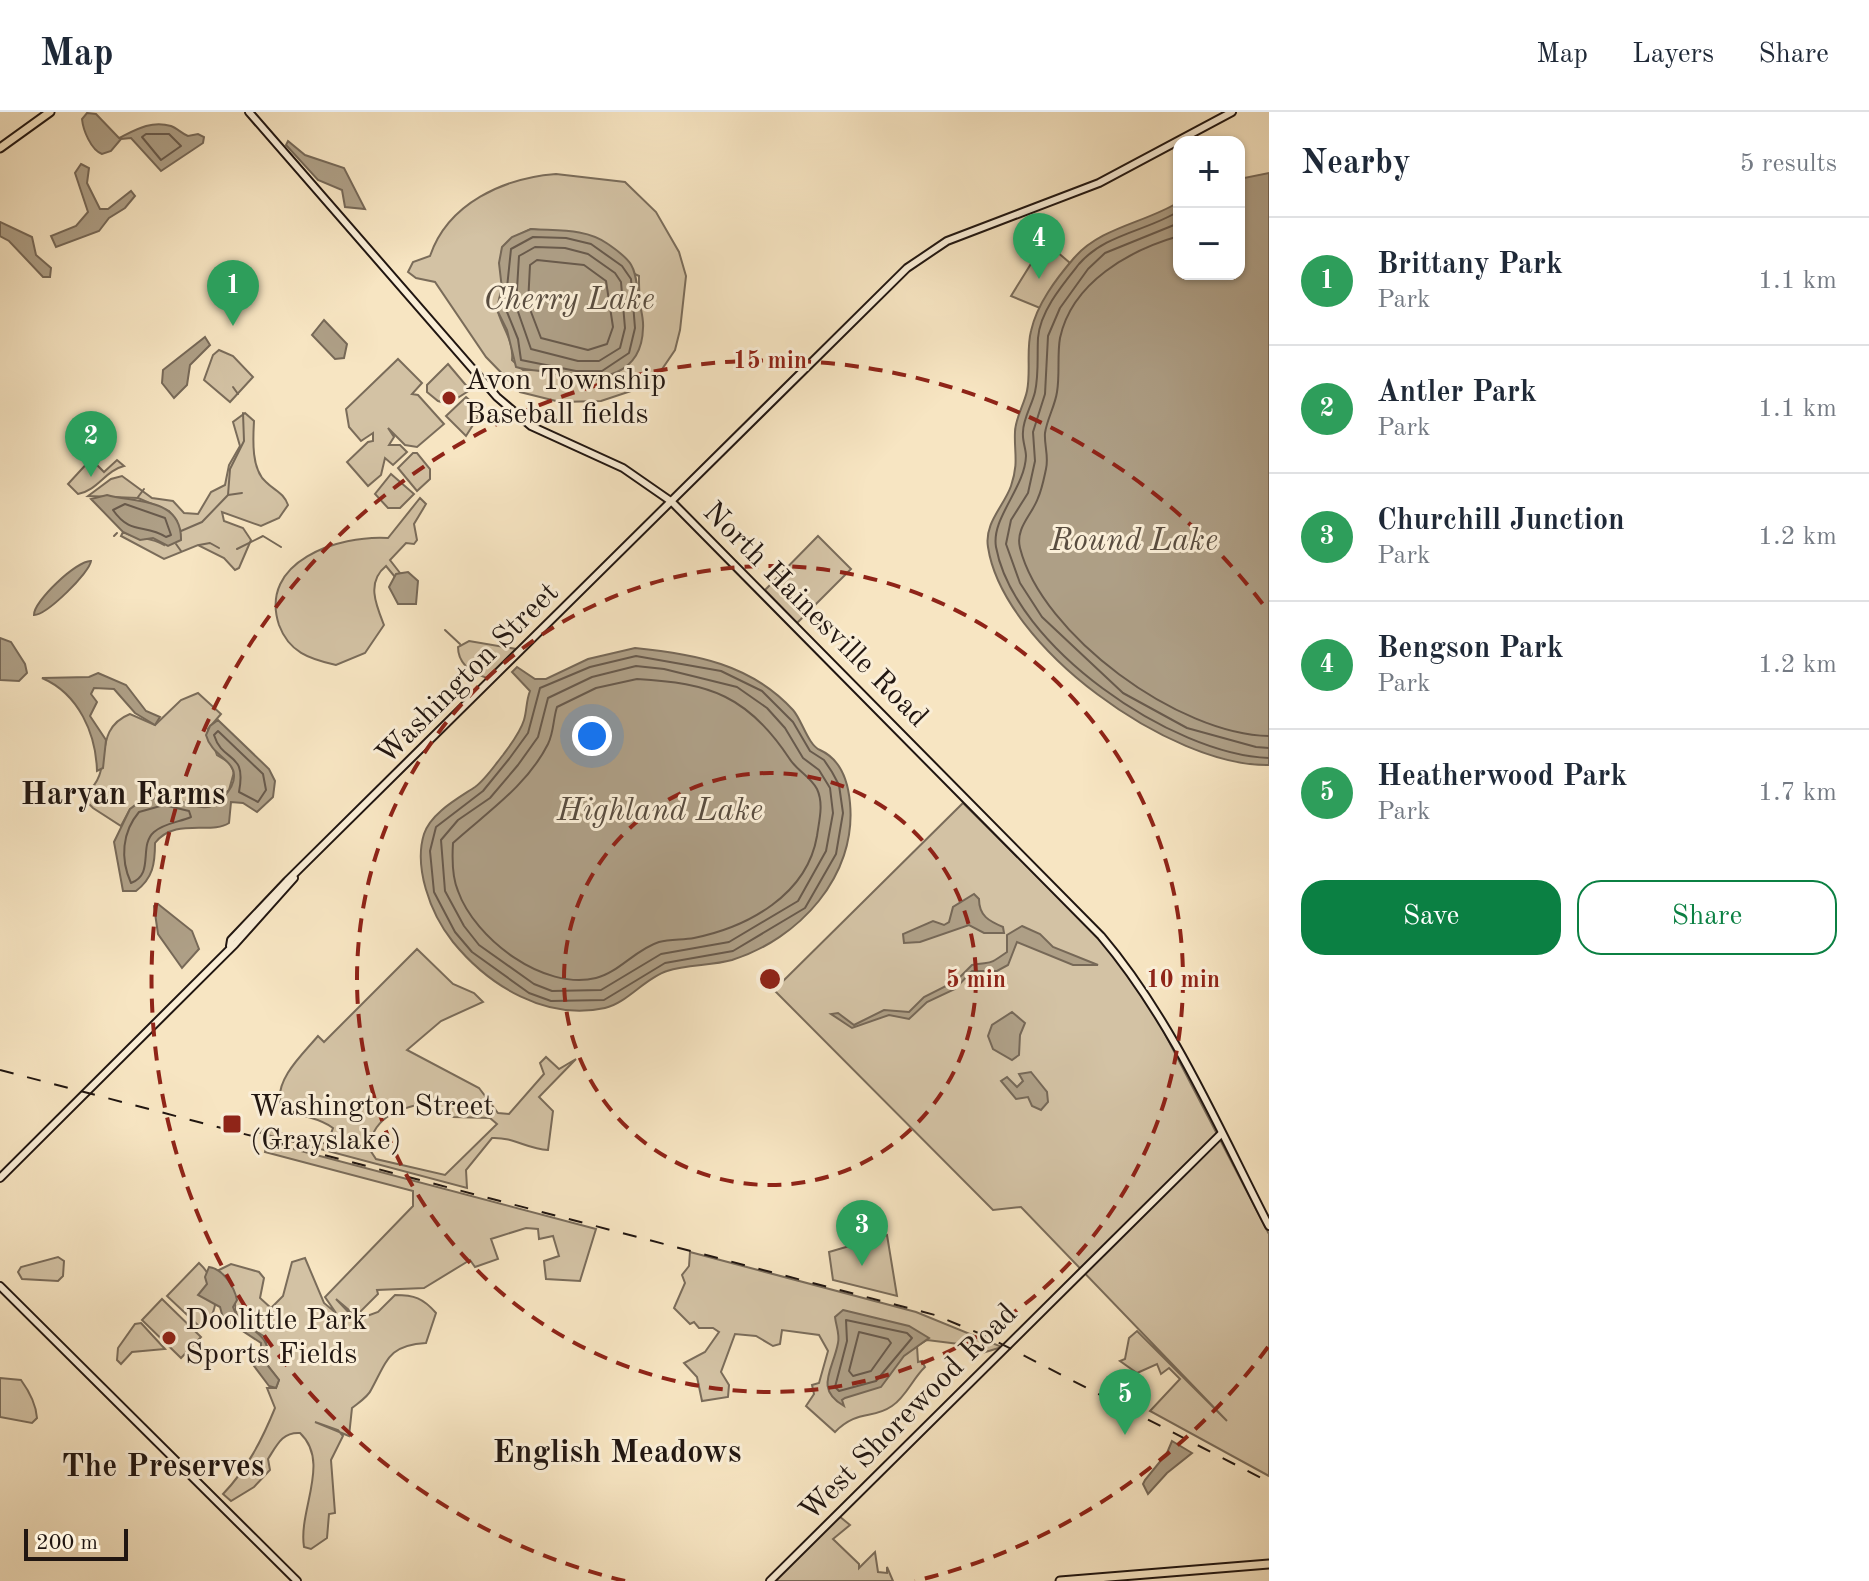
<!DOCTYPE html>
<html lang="en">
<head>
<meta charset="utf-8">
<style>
  :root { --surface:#fff; --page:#f6f6f7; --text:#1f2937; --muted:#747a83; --line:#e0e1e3; --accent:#0b8043 }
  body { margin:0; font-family:"Old Standard TT",serif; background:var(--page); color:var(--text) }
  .controls { position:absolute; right:24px; top:24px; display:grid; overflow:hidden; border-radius:16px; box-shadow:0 2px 6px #0004 }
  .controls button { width:72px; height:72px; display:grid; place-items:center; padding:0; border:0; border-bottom:2px solid var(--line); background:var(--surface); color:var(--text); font:40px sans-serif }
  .scale { position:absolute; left:24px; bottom:20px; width:104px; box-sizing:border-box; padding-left:8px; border:4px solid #211611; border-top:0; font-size:22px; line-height:28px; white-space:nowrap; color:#211611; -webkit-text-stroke:6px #faeed7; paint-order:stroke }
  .you { position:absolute; left:592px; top:624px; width:28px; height:28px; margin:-20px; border:6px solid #fff; border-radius:50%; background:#1a73e8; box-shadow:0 0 0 12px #1a73e833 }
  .badge { display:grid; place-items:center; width:52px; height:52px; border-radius:50%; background:var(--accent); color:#fff; font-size:26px; font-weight:700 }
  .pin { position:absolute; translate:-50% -66px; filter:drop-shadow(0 2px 4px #0008) }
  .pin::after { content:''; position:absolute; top:42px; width:28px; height:24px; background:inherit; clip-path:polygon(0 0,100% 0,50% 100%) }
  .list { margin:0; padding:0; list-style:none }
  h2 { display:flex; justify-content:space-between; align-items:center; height:104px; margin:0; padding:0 32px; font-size:34px }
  h2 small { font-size:26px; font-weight:400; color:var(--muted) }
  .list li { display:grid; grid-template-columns:52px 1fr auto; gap:24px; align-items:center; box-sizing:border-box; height:128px; padding:0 32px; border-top:2px solid var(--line) }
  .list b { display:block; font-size:30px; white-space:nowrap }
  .list p { margin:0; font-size:26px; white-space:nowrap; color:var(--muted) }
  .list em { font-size:26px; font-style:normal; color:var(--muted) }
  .actions { display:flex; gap:16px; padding:24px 32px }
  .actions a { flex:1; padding:18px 0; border:2px solid var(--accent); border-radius:24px; text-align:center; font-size:28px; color:var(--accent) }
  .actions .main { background:var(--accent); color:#fff }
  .map { position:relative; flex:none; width:1269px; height:1469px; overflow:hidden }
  header { display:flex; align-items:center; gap:48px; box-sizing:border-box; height:112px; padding:0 40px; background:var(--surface); border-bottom:2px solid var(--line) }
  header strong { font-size:38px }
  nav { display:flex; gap:44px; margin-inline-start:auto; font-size:28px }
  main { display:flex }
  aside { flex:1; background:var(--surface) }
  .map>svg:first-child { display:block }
</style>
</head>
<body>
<header>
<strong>Map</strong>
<nav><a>Map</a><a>Layers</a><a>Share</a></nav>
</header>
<main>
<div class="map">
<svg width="1269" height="1469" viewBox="0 0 1269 1469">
  <rect width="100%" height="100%" fill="#f7e5c2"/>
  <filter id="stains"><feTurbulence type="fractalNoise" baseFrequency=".0025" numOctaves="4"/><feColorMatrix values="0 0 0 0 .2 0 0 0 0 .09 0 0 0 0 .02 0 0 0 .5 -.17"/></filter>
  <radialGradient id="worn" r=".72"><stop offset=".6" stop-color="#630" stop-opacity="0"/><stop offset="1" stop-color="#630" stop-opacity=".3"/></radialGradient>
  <g fill="#d3c2a4" stroke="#7a6c5a" stroke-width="2" fill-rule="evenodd">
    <path d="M556 62 625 70 656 100 679 140 686 164 680 218 675 238 656 266 643 275 601 289 560 290 520 280 486 245 435 170 416 166 408 160 413 150 430 144C448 91 504 66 556 62ZM531 117 540 118 639 164C638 200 652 244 613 262 601 268 589 269 577 267 559 264 542 256 523 258L512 248C514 229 503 217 498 200 496 192 501 183 502 175 507 139 486 137 531 117Z"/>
    <polygon points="1049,133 1070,151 1040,196 1011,184 1034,147"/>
    <polygon points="219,238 233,244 253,265 230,290 204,268 213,243"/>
    <polygon points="398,247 422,271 412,282 418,283 444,312 417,335 405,333 388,316 394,325 389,333 400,333 407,340 393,353 385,346 381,363 368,374 347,350 368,330 373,329 373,321 361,329 349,315 346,297"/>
    <polygon points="448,252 470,278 448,292 438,289 427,280 427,273"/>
    <polygon points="466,285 475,293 478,305 466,324 446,304"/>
    <path d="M245 301 254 309C253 327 251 357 266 370 275 379 284 381 288 393L279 406 261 414 222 400 224 409 243 416 251 428 239 456 235 458 224 446 198 433 164 447 121 424 123 420C136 428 150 424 164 433L177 409 169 399 138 386 88 384 111 367 122 364 152 386 173 389 184 401 198 402 211 380 225 373 229 353 240 334 233 310Z"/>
    <polygon points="413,341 417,341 430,357 430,367 417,379 398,356"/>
    <path d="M91 347 104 360 117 348 124 354C106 358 97 379 78 382L68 372Z"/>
    <polygon points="391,362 414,382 400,396 388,396 375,382"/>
    <path d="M420 386 426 392 414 412 417 428 414 432 406 431 390 448 400 461 395 465 386 454C366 470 376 493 384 513L365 541 336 553C309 547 289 540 279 513 258 449 339 423 388 426Z"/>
    <polygon points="818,424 851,457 797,511 765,478"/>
    <path d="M469 529 516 537 487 566C472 561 458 552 458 535Z"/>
    <path d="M198 581 221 602 208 617 217 643 230 651 234 660 229 678 213 693 204 696 164 685 130 697 121 714 93 696 75 678 87 680C115 660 90 618 130 602L155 613 181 588Z"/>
    <polygon points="963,691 1094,821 1125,858 1152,897 1269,1122 1269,1364 1150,1299 1180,1267 1169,1256 1161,1262 1157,1252 1137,1261 1120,1249 1125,1247 1129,1226 1137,1219 1227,1309 1021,1095 993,1098 774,878"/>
    <path d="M417 837 453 872 474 881 483 890 441 909 407 938 479 976 498 1001 509 1002 544 962 540 951 546 945 559 957 576 947 539 985 553 999 548 1038C527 1037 514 1025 492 1026L466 1058 467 1076 260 1021 264 1017 327 1032 333 1016C314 1002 303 1009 280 991 276 966 303 942 318 924L324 930ZM423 992 453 1005 490 1006 497 1012 445 1063 376 1047 370 1038C370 1008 397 996 423 992Z"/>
    <path d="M267 1030 596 1117 580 1169 546 1167 544 1149 559 1144 553 1124 539 1127 538 1117 526 1116 491 1127 498 1147 475 1155 470 1148 424 1176 377 1178 378 1182 356 1204 336 1187 356 1208 378 1200 395 1183C414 1183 423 1186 436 1201L426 1231C388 1233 387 1249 371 1278 368 1285 358 1291 352 1296L349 1324 315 1310 338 1318 343 1324 331 1348 335 1401 329 1402 327 1426 311 1437 304 1435C298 1398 331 1350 300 1321 282 1320 277 1333 268 1347L270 1358 254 1375 231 1389 223 1382C247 1357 262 1328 275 1296L267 1276H276L279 1268 265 1250 268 1243 265 1225 237 1207 233 1179 219 1158 231 1152 259 1160 264 1166 260 1186 271 1196 283 1184 292 1150 305 1146 324 1191 336 1201 325 1185 413 1094V1079L265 1040Z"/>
    <polygon points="887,1123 897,1184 833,1168 829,1140"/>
    <path d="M690 1140 916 1200 1002 1235 979 1242 959 1232 927 1228 917 1234 918 1250 922 1249 925 1255C913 1266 906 1285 892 1294 872 1308 858 1297 835 1320L806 1294 814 1282 812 1273 819 1271 828 1239 819 1223 782 1218 780 1232 773 1234 756 1224 735 1222 721 1260 729 1273 728 1285 702 1289 697 1265 684 1251 705 1240 719 1220 713 1216H699L694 1210 690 1212 674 1196 685 1171 682 1163 689 1154Z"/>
    <polygon points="58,1145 64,1149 63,1164 58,1169 22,1167 18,1160 21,1155"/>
    <path d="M199 1151C218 1169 223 1198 201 1216L167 1184Z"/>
    <polygon points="162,1187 201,1225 181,1246 142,1208"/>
    <polygon points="141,1211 165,1237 132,1240 121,1252 117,1248 118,1236 135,1212"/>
    <path d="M0 1266 21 1268C29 1279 36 1292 37 1306L32 1311 0 1305Z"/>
    <polygon points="839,1404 850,1413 833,1427 859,1452 859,1456 875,1440 878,1460 887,1461 887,1455 893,1469 774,1469"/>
  </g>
  <g fill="#ae9f86" stroke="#766857" stroke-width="2">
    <path d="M87 1 96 2 119 26C135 18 151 8 171 14 177 16 181 21 188 24L198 22 204 25 203 31 161 59 131 26 121 27 111 39 102 42C91 38 83 18 82 7Z"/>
    <polygon points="288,29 305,43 344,56 365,97 345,95 342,78 318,68 286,33"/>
    <polygon points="81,52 89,56 87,71 100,97 108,97 131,79 135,84 125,96 109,106 99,119 56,135 51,124 76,114 88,100 75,61"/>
    <path d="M1269 61V653C1171 655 1003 535 988 435 984 411 1004 394 1011 374 1019 350 1014 341 1015 320 1015 307 1024 293 1027 279 1031 260 1026 238 1031 219 1037 192 1056 167 1074 146 1101 115 1145 111 1179 90V162H1239V67Z"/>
    <polygon points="0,110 32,125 36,143 51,156 50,165 43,165 9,129 0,124"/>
    <path d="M531 117C557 119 586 116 608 132 637 152 634 156 639 186 640 196 644 206 643 216 642 262 601 272 564 262 548 258 531 260 516 255L507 218 497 198 502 177 499 151 502 135 512 125Z"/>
    <polygon points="324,208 347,232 344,246 335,247 312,223"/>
    <polygon points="205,225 210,233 190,253 187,273 174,286 162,271 163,258"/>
    <path d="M107 383C134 391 182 385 181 428L168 434 153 426 140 428 123 420 91 387Z"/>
    <path d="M91 449C90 460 47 503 34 503 33 490 77 448 91 449Z"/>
    <polygon points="408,460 418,469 416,492 398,492 389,475 396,462"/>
    <polygon points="0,526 11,530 25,552 27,561 19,569 0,568"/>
    <path d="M635 536C695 542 751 552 793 598 802 608 808 633 820 638 840 647 848 668 850 691 857 764 799 827 732 848 711 854 687 852 667 859 645 866 627 891 605 896 546 909 489 874 453 830 429 800 414 754 424 722 431 701 457 687 475 675 485 668 495 653 503 643 511 632 520 621 524 608 527 598 526 589 530 579L512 560 517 555 535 567H546L588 547Z"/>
    <path d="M98 561 126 573 146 599 160 605 155 613 135 601 114 577 94 576 91 582 97 590 90 604 106 628 103 656 97 659C96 622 79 582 42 566L89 565Z"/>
    <path d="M218 608 269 657 275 669 273 685 257 700 243 691 231 690 229 711C211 723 175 705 155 731 155 752 153 766 136 779H123L114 730 130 697C153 677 176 691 202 695 216 698 235 676 234 663 234 648 211 643 206 623L210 614Z"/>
    <path d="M974 782 979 787C979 804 989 809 1003 815L1004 821H984L969 813 920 830 904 831 903 822 933 809 944 813 949 810 953 795Z"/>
    <polygon points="158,792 192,819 199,837 182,856 158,822 154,794"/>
    <path d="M1022 814 1040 822 1053 835 1098 853H1073L1017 830 1008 853 997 859H972L955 877 927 890 909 907 889 903 852 916 831 902 838 901 854 913 884 898 909 900 924 885 956 869 972 853C994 849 987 854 1007 840V823Z"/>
    <polygon points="1012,900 1025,911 1020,923 1019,943 1012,948 993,937 988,924 992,913"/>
    <polygon points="1031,960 1047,980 1048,990 1041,998 1032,994 1028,985 1016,987 1001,969 1007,965 1017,975 1023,969 1019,962"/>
    <path d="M209 1155C223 1157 234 1174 237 1188L233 1195C241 1219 277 1220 265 1250L279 1268 276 1276 269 1274 251 1250 261 1240V1231L223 1206 220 1195 198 1183 207 1172 205 1165Z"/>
    <path d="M843 1198 909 1214 929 1226 904 1244 881 1275 845 1286 842 1288 844 1294C814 1277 833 1258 838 1231 840 1222 836 1214 835 1205Z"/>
    <polygon points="1172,1329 1192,1341 1167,1361 1148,1382 1143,1372 1145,1368 1167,1341"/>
  </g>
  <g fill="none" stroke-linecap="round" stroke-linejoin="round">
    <g stroke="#685a4c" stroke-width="2">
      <polygon points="146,22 169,22 181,34 161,48 142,25"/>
      <path d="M1179 99C1147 119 1105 122 1079 152 1063 172 1040 199 1038 226 1037 244 1039 262 1035 280 1032 293 1023 307 1023 320 1022 328 1026 337 1026 344 1025 376 991 406 996 435 1014 534 1172 643 1269 646"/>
      <polyline points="1179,111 1105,141 1088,157 1060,196 1048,224 1045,282 1033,320 1035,349 1028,381 1011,408 1006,432 1020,471 1042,505 1123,581 1187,616 1256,635 1269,636"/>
      <path d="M1179 124C1130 138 1072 170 1060 226 1057 243 1060 262 1057 280 1055 294 1047 307 1045 321 1044 333 1049 344 1046 357 1044 366 1042 377 1038 386 1032 403 1015 416 1020 436 1042 523 1179 623 1269 624"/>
      <polygon points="533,125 566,126 591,132 622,154 631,167 635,216 629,241 602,259 576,259 521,248 518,227 505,195 511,137"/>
      <polygon points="535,135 565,136 588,142 615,161 621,170 625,216 620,236 599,249 578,249 531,237 516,194 519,144"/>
      <polygon points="537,148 584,153 606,169 613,215 607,232 588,238 541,226 528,192 530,153"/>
      <path d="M125 392 165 406 171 423 166 425C145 411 131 424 113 398Z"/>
      <polygon points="636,544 721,559 762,579 793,610 810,639 824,648 832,660 839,673 843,701 836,742 805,796 733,839 665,851 604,888 551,889 529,881 472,840 455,820 434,780 430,739 436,715 483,679 509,647 528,621 540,576 590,555"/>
      <polygon points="636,554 664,557 737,575 767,596 785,616 803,646 819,658 830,676 833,701 826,739 798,789 729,830 661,842 601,878 552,879 534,872 479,833 464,814 445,779 441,728 458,708 490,686 518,653 538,625 548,586 592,565"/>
      <path d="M637 567C710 571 748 584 789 646 797 659 810 664 817 677 824 692 819 709 817 724 807 783 748 815 694 826 683 828 670 827 659 830 636 837 618 861 596 866 544 879 475 827 458 779 452 765 452 747 453 731 486 701 527 674 548 632 554 620 553 607 557 595L596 576Z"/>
      <path d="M218 619 263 662 266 678 258 690 239 680C247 638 223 652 214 623Z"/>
      <path d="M164 693 189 699 191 705C180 710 164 711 154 720 138 734 155 762 131 771 120 747 122 720 139 700Z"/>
      <polygon points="846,1208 907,1221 912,1226 876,1269 839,1279 835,1275 847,1229"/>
      <polygon points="859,1220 888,1227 891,1231 871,1259 853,1264 849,1259"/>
    </g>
    <g stroke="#766857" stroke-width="2">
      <polyline points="233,275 238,282"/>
      <polyline points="228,383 242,381"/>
      <polyline points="138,385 144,377"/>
      <polyline points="181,419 202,410 228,383 230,357 244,329 243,301"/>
      <polyline points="114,424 117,421"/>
      <polyline points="176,432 181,439"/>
      <polyline points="199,433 210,431 219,436"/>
      <polyline points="237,437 263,424 281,435"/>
      <polyline points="445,518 460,532"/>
    </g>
    <g stroke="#211611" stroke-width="10">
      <g id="secondary">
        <path d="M249 0 497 285 531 314 623 356 672 390 1101 824C1173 909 1218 1015 1269 1114"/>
        <polyline points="230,834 231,828 287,769 907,156 947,129 1099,71 1232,0"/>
        <polyline points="0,1066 235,832 294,766"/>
        <polyline points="0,1174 297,1469"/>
        <polyline points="770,1469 1221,1022"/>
      </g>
    </g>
    <g stroke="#211611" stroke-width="11">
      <g id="primary">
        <polyline points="0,36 50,0"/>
        <polyline points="1060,1469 1269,1452"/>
      </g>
    </g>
    <use href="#secondary" stroke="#faeed7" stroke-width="6"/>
    <use href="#primary" stroke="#f7e5c2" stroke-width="7"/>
    <polyline stroke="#211611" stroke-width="2" stroke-dasharray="14 14" stroke-linecap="butt" points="0,958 935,1203 988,1225 1269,1370"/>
  </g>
  <g fill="none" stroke="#8f2418" stroke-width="4" stroke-dasharray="14 10">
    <circle cx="770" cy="867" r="206"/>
    <circle cx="770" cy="867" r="413"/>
    <path d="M1268 1235A619 619 0 0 1 915 1469M625 1469A619 619 0 1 1 1268 499"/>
  </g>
  <g fill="#8f2418" stroke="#faeed7" stroke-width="3">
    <circle cx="449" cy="286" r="8"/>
    <rect x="222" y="1002" width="20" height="20" rx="4"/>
    <circle cx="169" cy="1226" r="8"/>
  </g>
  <g text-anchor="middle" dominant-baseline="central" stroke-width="6" stroke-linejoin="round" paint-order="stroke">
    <g font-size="30" fill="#211611" stroke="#faeed7" text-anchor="start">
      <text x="465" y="269">Avon Township<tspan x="465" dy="34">Baseball fields</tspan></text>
      <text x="250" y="995">Washington Street<tspan x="250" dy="34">(Grayslake)</tspan></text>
      <text x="185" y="1209">Doolittle Park<tspan x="185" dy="34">Sports Fields</tspan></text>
    </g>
    <g font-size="30" fill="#211611" stroke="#faeed7">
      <text transform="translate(815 503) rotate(45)">North Hainesville Road</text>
      <text transform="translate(468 562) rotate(-45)">Washington Street</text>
      <text transform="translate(909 1301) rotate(-45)">West Shorewood Road</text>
    </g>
    <g font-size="32" font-style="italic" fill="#594d40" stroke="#faeed7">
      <text x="569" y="189">Cherry Lake</text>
      <text x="1134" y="430">Round Lake</text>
      <text x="660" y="700">Highland Lake</text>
    </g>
    <g font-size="32" font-weight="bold" fill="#211611" stroke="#faeed7">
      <text x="123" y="684">Haryan Farms</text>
      <text x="617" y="1342">English Meadows</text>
      <text x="163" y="1356">The Preserves</text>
    </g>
  </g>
  <circle cx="770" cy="867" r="12" fill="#8f2418" stroke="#faeed7" stroke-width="4"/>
  <g font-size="24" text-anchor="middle" font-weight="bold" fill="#8f2418" stroke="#faeed7" stroke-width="6" stroke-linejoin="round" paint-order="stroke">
    <text x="770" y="256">15 min</text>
    <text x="976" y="875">5 min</text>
    <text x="1183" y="875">10 min</text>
  </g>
  <rect width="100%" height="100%" filter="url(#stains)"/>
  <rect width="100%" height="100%" fill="url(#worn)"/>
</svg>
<div class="controls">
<button>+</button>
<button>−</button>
</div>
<div class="scale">200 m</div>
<div class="you"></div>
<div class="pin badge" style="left:233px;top:214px;background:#2e9e5b">1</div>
<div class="pin badge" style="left:91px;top:365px;background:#2e9e5b">2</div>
<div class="pin badge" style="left:862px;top:1154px;background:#2e9e5b">3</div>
<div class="pin badge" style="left:1039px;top:167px;background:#2e9e5b">4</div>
<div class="pin badge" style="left:1125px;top:1323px;background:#2e9e5b">5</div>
</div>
<aside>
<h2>Nearby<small>5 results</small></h2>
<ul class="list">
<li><span class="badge" style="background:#2e9e5b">1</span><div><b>Brittany Park</b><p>Park</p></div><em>1.1 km</em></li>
<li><span class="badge" style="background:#2e9e5b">2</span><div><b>Antler Park</b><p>Park</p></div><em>1.1 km</em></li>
<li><span class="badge" style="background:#2e9e5b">3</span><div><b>Churchill Junction</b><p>Park</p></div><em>1.2 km</em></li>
<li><span class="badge" style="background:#2e9e5b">4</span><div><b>Bengson Park</b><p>Park</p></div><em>1.2 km</em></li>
<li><span class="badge" style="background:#2e9e5b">5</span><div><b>Heatherwood Park</b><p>Park</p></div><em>1.7 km</em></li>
</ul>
<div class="actions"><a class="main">Save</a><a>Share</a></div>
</aside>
</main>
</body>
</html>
